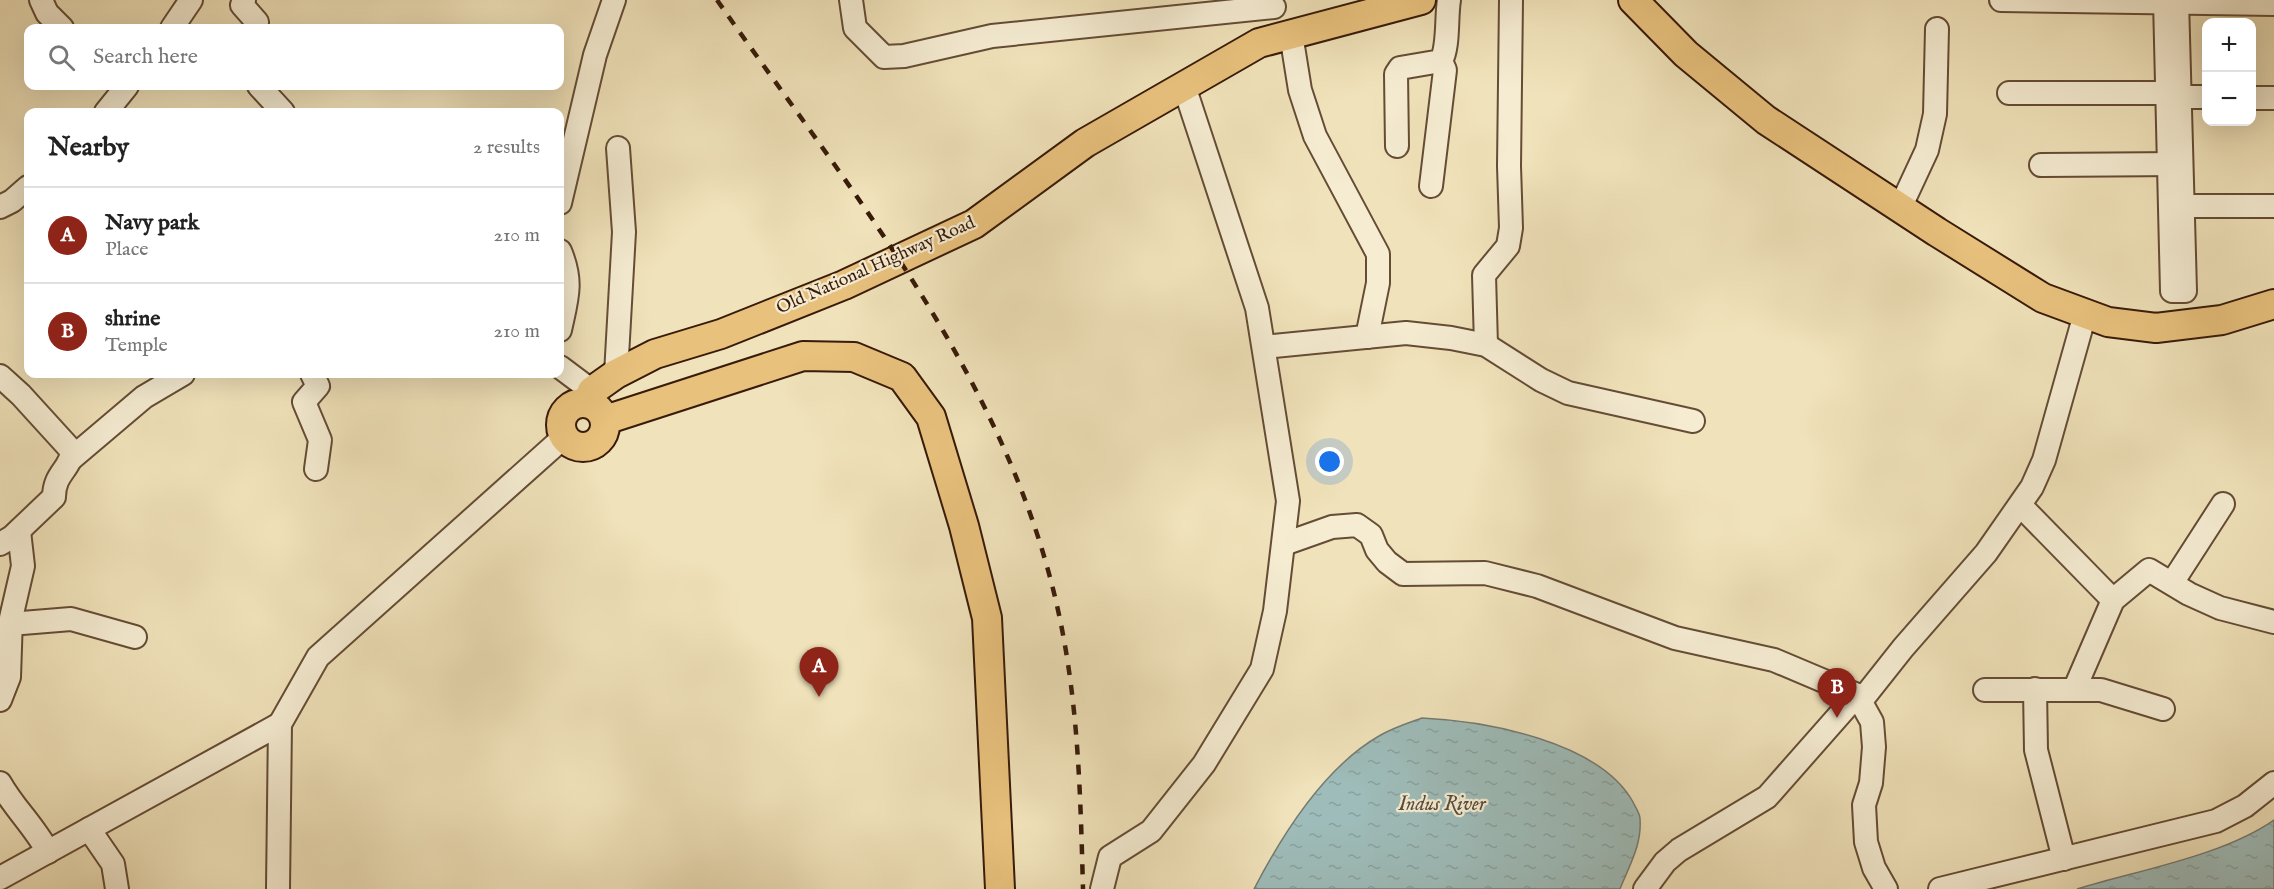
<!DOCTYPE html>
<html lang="en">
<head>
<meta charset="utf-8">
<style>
  :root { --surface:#fff; --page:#f2f2f2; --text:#222; --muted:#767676; --line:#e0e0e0; --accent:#8f2418 }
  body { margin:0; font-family:"IM FELL English",serif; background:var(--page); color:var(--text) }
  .controls { position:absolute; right:18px; top:18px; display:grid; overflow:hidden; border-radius:12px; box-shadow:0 6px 24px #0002 }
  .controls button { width:54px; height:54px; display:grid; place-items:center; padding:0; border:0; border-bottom:2px solid var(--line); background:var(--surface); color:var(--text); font:30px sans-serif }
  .you { position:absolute; left:1330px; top:462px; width:21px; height:21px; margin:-15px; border:4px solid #fff; border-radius:50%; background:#1a73e8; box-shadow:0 0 0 9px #1a73e833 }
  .badge { display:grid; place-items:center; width:39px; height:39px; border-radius:50%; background:var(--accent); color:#fff; font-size:20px; font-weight:700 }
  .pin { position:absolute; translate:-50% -50px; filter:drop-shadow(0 2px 3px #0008) }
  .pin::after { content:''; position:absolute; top:32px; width:21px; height:18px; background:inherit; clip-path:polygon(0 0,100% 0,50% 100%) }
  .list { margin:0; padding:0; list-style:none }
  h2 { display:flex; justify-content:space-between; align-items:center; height:78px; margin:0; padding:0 24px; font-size:26px }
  h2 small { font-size:20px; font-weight:400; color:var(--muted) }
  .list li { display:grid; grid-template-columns:39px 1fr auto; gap:18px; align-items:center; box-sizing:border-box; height:96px; padding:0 24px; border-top:2px solid var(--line) }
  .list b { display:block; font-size:22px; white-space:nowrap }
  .list p { margin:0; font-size:20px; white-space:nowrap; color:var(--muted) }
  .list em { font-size:20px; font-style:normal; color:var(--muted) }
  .icon { flex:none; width:33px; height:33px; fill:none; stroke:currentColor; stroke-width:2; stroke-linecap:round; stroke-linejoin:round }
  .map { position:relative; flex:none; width:2274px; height:889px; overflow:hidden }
  .search { position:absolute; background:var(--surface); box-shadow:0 6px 24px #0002; left:24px; top:24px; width:540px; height:66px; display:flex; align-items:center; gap:15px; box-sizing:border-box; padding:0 21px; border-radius:12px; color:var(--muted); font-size:22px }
  .panel { position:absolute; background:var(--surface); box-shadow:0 6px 24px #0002; left:24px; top:108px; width:540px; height:270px; border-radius:12px }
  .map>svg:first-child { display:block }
</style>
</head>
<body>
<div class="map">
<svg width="2274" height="889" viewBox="0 0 2274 889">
  <defs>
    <pattern id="water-ripples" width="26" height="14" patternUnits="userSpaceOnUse" patternTransform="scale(1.5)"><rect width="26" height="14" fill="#9ebcb9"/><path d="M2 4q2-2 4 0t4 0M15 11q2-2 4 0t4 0" fill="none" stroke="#89a19e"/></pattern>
  </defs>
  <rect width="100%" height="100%" fill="#f0e2ba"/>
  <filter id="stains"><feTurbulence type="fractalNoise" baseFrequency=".00333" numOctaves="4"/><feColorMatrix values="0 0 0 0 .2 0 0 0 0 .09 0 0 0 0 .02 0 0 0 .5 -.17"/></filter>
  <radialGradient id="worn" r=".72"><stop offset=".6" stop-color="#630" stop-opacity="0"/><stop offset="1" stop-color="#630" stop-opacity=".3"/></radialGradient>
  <g fill="url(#water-ripples)" stroke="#757b73" stroke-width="1.5">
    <path d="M1422 718C1485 721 1599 741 1633 802 1635 807 1640 813 1640 819 1642 845 1629 866 1620 889H1254C1282 835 1325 767 1379 736 1392 728 1408 723 1422 718Z"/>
    <path d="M2274 820V889H2077C2139 870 2222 856 2274 820Z"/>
  </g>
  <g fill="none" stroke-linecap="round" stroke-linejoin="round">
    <g stroke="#654c35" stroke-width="26">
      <g id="minor">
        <polyline points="41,0 47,13 62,28"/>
        <polyline points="244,0 242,5 257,22 255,28"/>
        <polyline points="851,0 855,28 884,57 904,56 992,36 1274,7"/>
        <polyline points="2001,0 2274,4"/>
        <polyline points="2165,0 2172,291 2185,291 2177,0"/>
        <polyline points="172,28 191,0"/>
        <polyline points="1291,34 1300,90 1315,136 1378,254 1378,283 1367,337"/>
        <polyline points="259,86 283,112"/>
        <polyline points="2009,93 2167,93 2179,97 2206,97"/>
        <polyline points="2252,98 2274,98"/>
        <polyline points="106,112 127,86"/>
        <path d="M1397 146 1396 74 1400 68 1441 61C1449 47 1446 18 1449 0"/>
        <polyline points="2041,165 2181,164"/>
        <polyline points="1431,186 1445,70 1441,61"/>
        <polyline points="560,203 595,55 614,0"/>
        <polyline points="2183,206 2274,206"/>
        <polyline points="0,207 12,201 28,187"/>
        <polyline points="1900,208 1927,150 1935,114 1937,29"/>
        <path d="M560 251C573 282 567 298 560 330"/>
        <polyline points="1486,345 1484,275 1508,246 1511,228 1509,166 1511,0"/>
        <polyline points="1264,347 1406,333 1451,338 1486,345 1541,380 1568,393 1693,421"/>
        <polyline points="560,367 592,391"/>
        <polyline points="312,374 318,386 304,402 320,440 316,469"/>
        <polyline points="616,374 624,232 618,148"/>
        <path d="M0 376 21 395 72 451C71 469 54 473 54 497L12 537 0 544"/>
        <polyline points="72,458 144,397 183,374"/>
        <polyline points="2020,505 2113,600"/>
        <polyline points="1284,544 1332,527 1357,525 1371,535 1377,550 1387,562 1403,574 1485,573 1537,586 1675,638 1774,660 1857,695 1872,722 1874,747 1871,783 1864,805 1866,842 1874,868 1886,889"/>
        <polyline points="2172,583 2223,504"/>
        <polyline points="10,624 71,619 135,637"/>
        <polyline points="2075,688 2113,600 2149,570 2189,594 2220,608 2274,622"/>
        <polyline points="2035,689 2036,750 2064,859"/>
        <polyline points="1985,690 2101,690 2163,709"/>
        <polyline points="0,700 9,677 11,618 23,566 19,531"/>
        <polyline points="1861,701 1903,648 1986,553 2032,487 2044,460 2085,314"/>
        <path d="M0 783C14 808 35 827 48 852"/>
        <polyline points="89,829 113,864 117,889"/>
        <polyline points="0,878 280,724"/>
        <polyline points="278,889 280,724 318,657 564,437"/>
        <polyline points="1102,889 1110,857 1151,831 1204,764 1262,669 1275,611 1288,501 1257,308 1184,86"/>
        <polyline points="1645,889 1665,862 1679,850 1767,797 1857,695"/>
        <polyline points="1940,889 2216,821 2245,806 2274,783"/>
      </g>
    </g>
    <g stroke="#371a09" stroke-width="32">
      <g id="major">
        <polyline points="1633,0 1686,54 1766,120 1937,232 2043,298 2108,322 2156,328 2222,320 2274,304"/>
        <circle cx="583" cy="425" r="22"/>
        <polyline points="587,403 592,391 616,374 655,354 721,334 844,285 974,224 1085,143 1259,43 1421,0"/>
        <polyline points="605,420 803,356 854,357 902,377 931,417 964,526 987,618 1000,889"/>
      </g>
    </g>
    <use href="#minor" stroke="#f5ecd2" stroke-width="22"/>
    <use href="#major" stroke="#e8c17d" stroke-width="28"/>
    <path stroke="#371a09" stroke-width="4.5" stroke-dasharray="10 10" stroke-linecap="butt" d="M717 0C842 179 989 357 1048 570 1078 677 1080 780 1083 889"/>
  </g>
  <g text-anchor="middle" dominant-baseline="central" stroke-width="4.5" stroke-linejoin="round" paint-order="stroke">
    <g font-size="18" fill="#371a09" stroke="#f5ecd2">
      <text transform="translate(876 266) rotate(-24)">Old National Highway Road</text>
    </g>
    <g font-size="20" font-style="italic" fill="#564b3e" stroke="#f5ecd2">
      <text x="1442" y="804">Indus River</text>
    </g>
  </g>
  <rect width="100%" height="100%" filter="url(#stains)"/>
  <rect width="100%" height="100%" fill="url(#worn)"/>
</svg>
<div class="controls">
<button>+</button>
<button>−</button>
</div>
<div class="you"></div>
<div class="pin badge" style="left:819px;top:697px">A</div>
<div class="pin badge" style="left:1837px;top:718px">B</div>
<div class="search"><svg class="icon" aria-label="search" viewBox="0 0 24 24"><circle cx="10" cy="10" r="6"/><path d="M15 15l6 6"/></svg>Search here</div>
<section class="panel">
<h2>Nearby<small>2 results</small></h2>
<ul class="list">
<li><span class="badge">A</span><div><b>Navy park</b><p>Place</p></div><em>210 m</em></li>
<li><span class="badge">B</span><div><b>shrine</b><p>Temple</p></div><em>210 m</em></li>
</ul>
</section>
</div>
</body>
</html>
